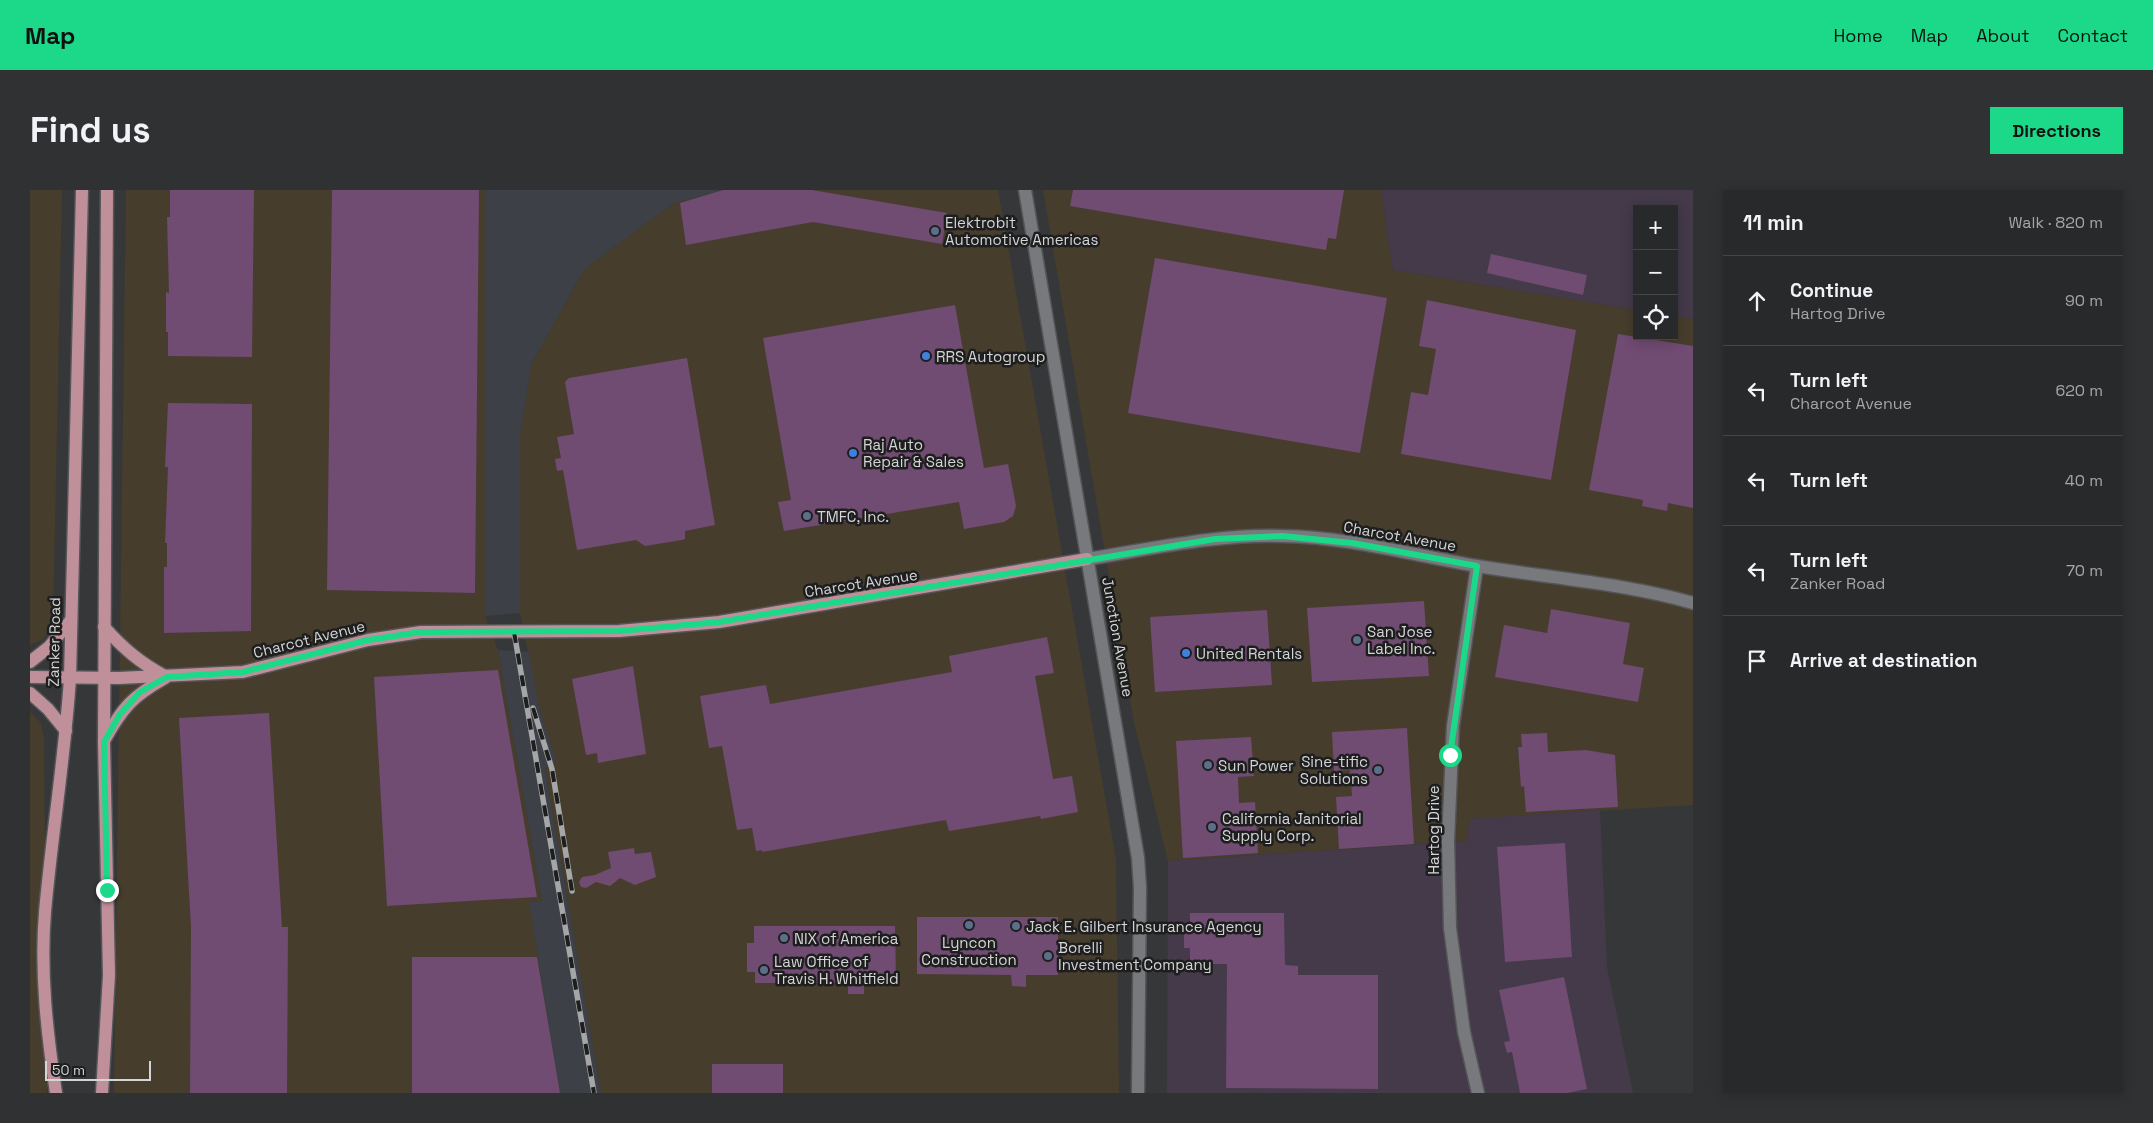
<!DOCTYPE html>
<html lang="en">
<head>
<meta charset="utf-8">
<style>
  :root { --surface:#28292b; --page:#303133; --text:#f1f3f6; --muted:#a5a6a9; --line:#444547; --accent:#1bd988 }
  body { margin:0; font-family:"Space Grotesk",sans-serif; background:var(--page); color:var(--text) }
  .controls { position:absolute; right:15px; top:15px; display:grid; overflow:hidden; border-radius:0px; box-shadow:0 2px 12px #0003 }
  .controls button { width:45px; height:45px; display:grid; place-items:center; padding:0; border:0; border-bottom:1px solid var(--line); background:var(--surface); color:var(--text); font:25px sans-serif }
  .scale { position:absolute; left:15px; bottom:12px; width:106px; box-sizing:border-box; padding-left:5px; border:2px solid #d4d5d6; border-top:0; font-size:14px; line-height:18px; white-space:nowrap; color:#d4d5d6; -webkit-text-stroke:4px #1e1e1f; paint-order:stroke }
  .stop { position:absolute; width:15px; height:15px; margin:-11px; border:4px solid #1bd988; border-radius:50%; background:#fff }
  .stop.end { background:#1bd988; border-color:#fff; box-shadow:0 1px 5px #0008 }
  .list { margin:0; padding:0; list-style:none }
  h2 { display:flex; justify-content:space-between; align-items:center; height:65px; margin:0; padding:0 20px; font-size:21px }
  h2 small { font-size:16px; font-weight:400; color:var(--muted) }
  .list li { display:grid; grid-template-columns:32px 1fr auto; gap:15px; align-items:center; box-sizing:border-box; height:90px; padding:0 20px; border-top:1px solid var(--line) }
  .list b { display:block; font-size:19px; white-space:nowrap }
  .list p { margin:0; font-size:16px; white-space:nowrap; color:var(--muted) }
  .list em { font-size:16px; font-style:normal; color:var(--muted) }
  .icon { flex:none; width:28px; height:28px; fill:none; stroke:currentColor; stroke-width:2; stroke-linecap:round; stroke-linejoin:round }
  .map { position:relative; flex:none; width:1663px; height:903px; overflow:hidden; border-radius:0px }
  header { display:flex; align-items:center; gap:30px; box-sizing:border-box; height:70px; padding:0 25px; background:var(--accent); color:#111 }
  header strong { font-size:24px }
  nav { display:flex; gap:28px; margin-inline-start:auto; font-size:18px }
  .intro { display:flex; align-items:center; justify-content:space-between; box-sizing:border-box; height:120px; padding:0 30px }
  h1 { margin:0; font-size:35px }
  .button { padding:12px 22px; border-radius:0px; background:var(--accent); color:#111; font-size:18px; font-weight:700 }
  main { display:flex; gap:30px; padding:0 30px }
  aside { flex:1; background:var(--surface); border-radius:0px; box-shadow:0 2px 12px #0003 }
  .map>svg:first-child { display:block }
</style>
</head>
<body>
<header>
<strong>Map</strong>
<nav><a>Home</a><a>Map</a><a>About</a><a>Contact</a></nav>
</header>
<div class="intro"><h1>Find us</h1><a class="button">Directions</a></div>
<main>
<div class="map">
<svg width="1663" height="903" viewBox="0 0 1663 903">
  <rect width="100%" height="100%" fill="#363739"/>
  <g fill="#473d2d">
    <polygon points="0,0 32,0 23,429 20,441 12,450 0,455"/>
    <polygon points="96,0 455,0 455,426 468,460 512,711 499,712 530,903 84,903"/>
    <polygon points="692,0 968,0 1086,669 1089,903 571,903 515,579 526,570 509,517 490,423 490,246 501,175 554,79 642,14"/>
    <polygon points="1013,0 1351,0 1363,80 1607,120 1607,146 1644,146 1644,126 1663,129 1663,615 1439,629 1438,651 1138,671 1104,532"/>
    <polygon points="0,522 11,533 14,548 17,903 0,903"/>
  </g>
  <g fill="#443a4a">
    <polygon points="1351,0 1663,0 1663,129 1644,126 1644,19 1607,19 1607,120 1363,80"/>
    <polygon points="1570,620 1577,777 1603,903 1137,903 1138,671 1438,651 1439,629"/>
  </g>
  <g fill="#3e4048">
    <polygon points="455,0 692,0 642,14 554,79 501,175 490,246 490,423 455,426"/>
    <polygon points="468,460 499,462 509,517 526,570 515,579 571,903 530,903 499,712 512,711"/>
  </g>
  <g fill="#704b72">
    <polygon points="140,0 224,0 222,167 138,166 138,142 136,142 136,102 139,103 137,27 140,27"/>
    <polygon points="302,0 449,0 445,403 297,400"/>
    <polygon points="693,0 782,0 917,23 912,54 783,32 656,55 650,13"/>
    <polygon points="1043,0 1314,0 1306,49 1298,48 1296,60 1040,16"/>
    <polygon points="1461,64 1557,85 1553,105 1457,83"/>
    <polygon points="1125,68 1357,108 1330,263 1098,223"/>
    <polygon points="1397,110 1546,140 1521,290 1371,264 1381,202 1398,205 1406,159 1389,156"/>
    <polygon points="925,115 954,278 978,274 986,316 983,326 974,332 934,339 929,312 754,341 748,312 761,310 733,148"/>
    <polygon points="1588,144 1663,156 1663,318 1638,313 1637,321 1612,316 1613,310 1559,300"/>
    <polygon points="657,168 685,335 655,341 655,349 652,350 615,356 606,350 547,360 533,280 527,281 525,269 531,268 527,247 544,244 535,192 539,188"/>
    <polygon points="138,213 222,214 221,441 134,443 134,377 137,377 137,353 135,353 138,277 135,277"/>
    <polygon points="1394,411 1399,486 1282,492 1277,418"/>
    <polygon points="1521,419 1600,433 1593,474 1614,478 1608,512 1465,487 1474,435 1517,443"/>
    <polygon points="1237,420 1242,495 1125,502 1120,427"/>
    <polygon points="1017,447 1024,483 1005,486 1023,589 1042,586 1048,622 1011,629 1010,626 919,641 916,630 732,662 732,660 726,661 722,638 707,640 692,556 679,558 670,506 736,495 740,514 922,482 919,466"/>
    <polygon points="603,476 616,564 568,573 567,563 556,565 542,489"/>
    <polygon points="468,480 507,707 357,716 344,487"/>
    <polygon points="239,523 252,737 258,737 257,903 160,903 161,737 149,528"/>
    <polygon points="1377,538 1384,654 1309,659 1306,607 1322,606 1320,580 1304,581 1302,542"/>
    <polygon points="1517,543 1518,562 1556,560 1585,565 1588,617 1496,622 1494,596 1491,597 1488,557 1492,557 1491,544"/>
    <polygon points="1221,547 1224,586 1208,587 1209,613 1225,612 1228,663 1153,668 1146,551"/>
    <polygon points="1535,653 1542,767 1475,772 1467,657"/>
    <polygon points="604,658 605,664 621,662 626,687 605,695 590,688 580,696 566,692 556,698 551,697 549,692 552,687 565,685 581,678 578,662"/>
    <polygon points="1160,723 1254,723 1255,775 1268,776 1268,785 1348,785 1348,899 1196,898 1197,774 1160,774 1160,758 1154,758 1154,740 1160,741"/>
    <polygon points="887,727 1028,727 1028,785 996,785 996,797 982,796 981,785 887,784"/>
    <polygon points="724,736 865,736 866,793 834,793 834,804 818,804 818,793 725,793 725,782 717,782 717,753 724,753"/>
    <polygon points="382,767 507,767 530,903 382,903"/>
    <polygon points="1534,787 1557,899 1537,903 1490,903 1482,862 1477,863 1474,852 1480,851 1469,800"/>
    <rect x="682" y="874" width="71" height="29"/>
  </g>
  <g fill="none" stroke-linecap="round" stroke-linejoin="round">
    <g stroke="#545557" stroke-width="15">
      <g id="minor">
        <polyline points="995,0 1108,668 1110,698 1108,903"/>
        <path d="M1057 369C1121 359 1187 344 1252 346 1318 347 1382 365 1447 376 1519 388 1593 393 1663 413"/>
        <polyline points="1447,376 1423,536 1418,651 1420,738 1434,842 1448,903"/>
      </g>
    </g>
    <g stroke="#545557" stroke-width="15">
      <g id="major">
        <path d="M74 437C93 458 110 473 135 486"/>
        <polyline points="0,472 19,457 41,430"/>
        <polyline points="0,487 89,488 213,482 338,450 391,442 589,441 689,432 1057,369"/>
        <polyline points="0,503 18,519 36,541"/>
        <path d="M75 549C93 517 103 506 135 488"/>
        <path d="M26 903C17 843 10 782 15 722 22 643 35 566 40 488L52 0"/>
        <polyline points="72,903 79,785 74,552 77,0"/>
      </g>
    </g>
    <use href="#minor" stroke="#78797c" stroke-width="12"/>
    <use href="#major" stroke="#c0909a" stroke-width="12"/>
    <g stroke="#a5a6a7" stroke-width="5.5">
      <g id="rail">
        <polyline points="484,442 564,903"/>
        <polyline points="503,518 522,579 542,701"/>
      </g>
    </g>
    <use href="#rail" stroke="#1e1e1f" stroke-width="4" stroke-dasharray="11" stroke-linecap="butt"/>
  </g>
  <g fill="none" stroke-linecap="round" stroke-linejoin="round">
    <polyline stroke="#1bd988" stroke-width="6" points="77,700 74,552 90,524 110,502 137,487 213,482 338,450 391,442 589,441 689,432 1185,349 1252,346 1322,353 1447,376 1420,565"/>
  </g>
  <g fill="#5c6f8a" stroke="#1e1e1f" stroke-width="2">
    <circle cx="905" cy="41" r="5"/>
    <circle cx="777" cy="326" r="5"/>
    <circle cx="1327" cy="450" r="5"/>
    <circle cx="1178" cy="575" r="5"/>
    <circle cx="1348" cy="580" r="5"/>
    <circle cx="1182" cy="637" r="5"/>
    <circle cx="939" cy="735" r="5"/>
    <circle cx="986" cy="736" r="5"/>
    <circle cx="754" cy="748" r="5"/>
    <circle cx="1018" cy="766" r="5"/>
    <circle cx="734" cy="780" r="5"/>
  </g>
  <g fill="#3f7fe0" stroke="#1e1e1f" stroke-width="2">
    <circle cx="896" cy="166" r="5"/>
    <circle cx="823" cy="263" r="5"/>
    <circle cx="1156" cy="463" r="5"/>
  </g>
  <g text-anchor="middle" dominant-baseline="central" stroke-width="5" stroke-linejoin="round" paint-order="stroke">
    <g font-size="15" fill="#d4d5d6" stroke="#1e1e1f" text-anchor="start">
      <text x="915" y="32">Elektrobit<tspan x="915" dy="17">Automotive Americas</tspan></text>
      <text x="906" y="166">RRS Autogroup</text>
      <text x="833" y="254">Raj Auto<tspan x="833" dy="17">Repair &amp; Sales</tspan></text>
      <text x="787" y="326">TMFC, Inc.</text>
      <text x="1337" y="441">San Jose<tspan x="1337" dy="17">Label Inc.</tspan></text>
      <text x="1166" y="463">United Rentals</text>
      <text x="1338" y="571" text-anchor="end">Sine-tific<tspan x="1338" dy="17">Solutions</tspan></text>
      <text x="1188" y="575">Sun Power</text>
      <text x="1192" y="628">California Janitorial<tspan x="1192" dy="17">Supply Corp.</tspan></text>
      <text x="996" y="736">Jack E. Gilbert Insurance Agency</text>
      <text x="764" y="748">NIX of America</text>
      <text x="939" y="752" text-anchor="middle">Lyncon<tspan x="939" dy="17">Construction</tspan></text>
      <text x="1028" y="757">Borelli<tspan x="1028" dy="17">Investment Company</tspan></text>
      <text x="744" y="771">Law Office of<tspan x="744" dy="17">Travis H. Whitfield</tspan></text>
    </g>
    <g font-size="15" fill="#d4d5d6" stroke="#1e1e1f">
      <text transform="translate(1370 346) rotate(10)">Charcot Avenue</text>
      <text transform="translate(831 393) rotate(-9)">Charcot Avenue</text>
      <text transform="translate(1088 447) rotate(80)">Junction Avenue</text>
      <text transform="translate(279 449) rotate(-14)">Charcot Avenue</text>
      <text transform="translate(24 452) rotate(-89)">Zanker Road</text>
      <text transform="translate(1403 640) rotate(-90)">Hartog Drive</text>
    </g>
  </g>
</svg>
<div class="controls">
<button>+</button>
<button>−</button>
<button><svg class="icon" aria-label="locate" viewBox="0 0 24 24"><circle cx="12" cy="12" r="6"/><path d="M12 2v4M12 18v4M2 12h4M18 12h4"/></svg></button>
</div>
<div class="scale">50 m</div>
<div class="stop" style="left:1420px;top:565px"></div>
<div class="stop end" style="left:77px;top:700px"></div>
</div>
<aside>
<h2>11 min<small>Walk · 820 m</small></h2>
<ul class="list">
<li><svg class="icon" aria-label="ahead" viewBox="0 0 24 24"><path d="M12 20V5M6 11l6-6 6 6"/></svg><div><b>Continue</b><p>Hartog Drive</p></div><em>90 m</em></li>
<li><svg class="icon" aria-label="left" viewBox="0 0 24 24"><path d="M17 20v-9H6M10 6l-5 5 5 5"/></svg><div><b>Turn left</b><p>Charcot Avenue</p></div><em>620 m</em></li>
<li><svg class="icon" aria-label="left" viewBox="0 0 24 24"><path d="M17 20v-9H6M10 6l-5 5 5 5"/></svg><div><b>Turn left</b></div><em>40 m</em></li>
<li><svg class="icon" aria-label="left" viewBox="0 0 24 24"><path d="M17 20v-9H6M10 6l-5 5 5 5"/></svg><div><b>Turn left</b><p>Zanker Road</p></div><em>70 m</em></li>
<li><svg class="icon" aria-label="arrive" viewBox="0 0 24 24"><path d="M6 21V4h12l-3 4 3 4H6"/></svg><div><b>Arrive at destination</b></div></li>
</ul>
</aside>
</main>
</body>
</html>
